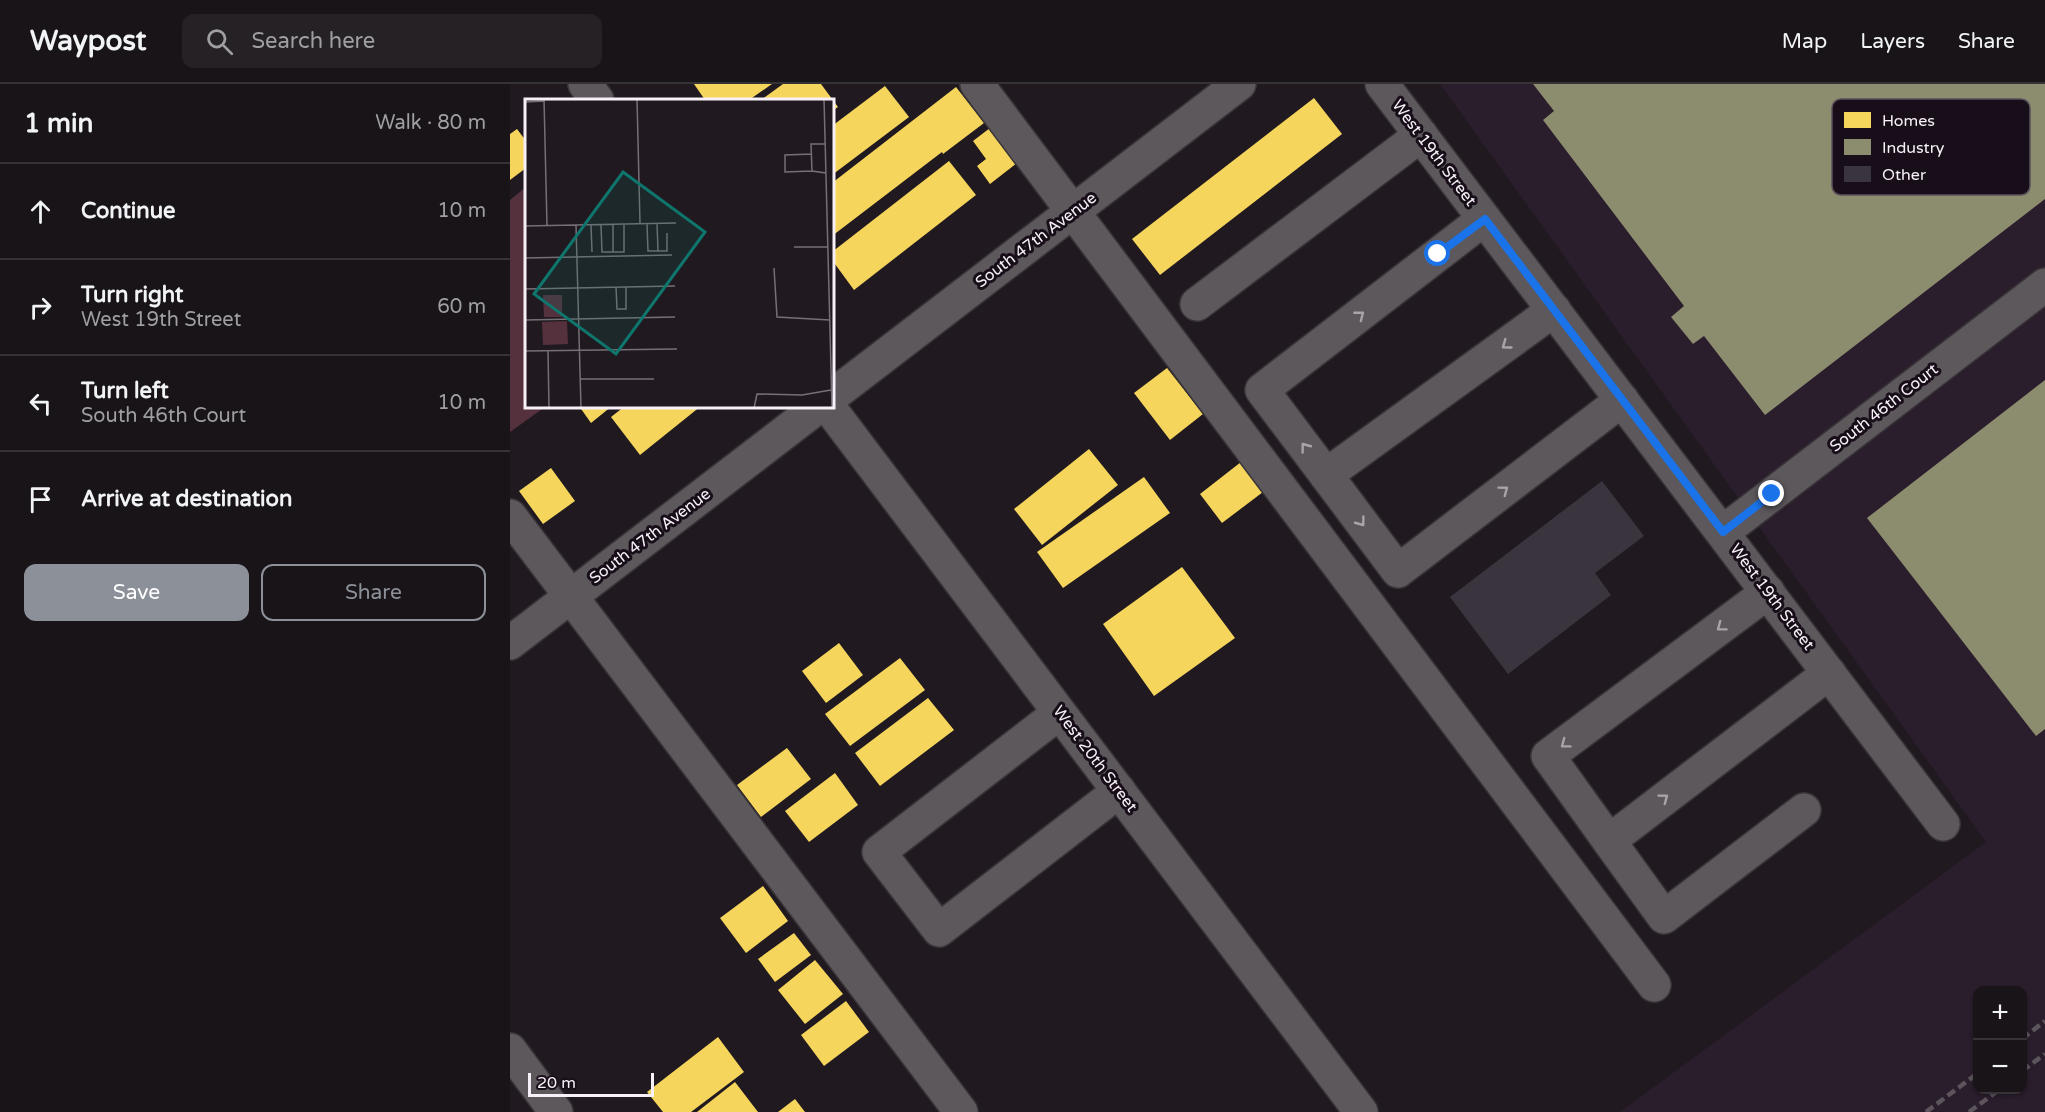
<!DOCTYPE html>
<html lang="en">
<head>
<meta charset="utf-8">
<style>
  :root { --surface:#181418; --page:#252125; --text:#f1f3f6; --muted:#9f9ea2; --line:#363337; --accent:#8c9099 }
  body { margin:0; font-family:"Varela Round",sans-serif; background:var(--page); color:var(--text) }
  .controls { position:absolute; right:18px; bottom:18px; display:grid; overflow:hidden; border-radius:12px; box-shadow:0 2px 4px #0004 }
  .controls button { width:54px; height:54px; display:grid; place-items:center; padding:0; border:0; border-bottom:2px solid var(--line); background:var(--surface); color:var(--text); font:30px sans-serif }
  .scale { position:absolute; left:18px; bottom:15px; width:126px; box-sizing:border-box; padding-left:6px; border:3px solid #f8f0f8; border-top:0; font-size:16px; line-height:21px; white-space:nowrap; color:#f8f0f8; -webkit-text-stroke:4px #180e19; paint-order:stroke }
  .stop { position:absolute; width:18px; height:18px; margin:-14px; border:4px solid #1a73e8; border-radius:50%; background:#fff }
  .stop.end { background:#1a73e8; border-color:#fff; box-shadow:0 2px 6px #0008 }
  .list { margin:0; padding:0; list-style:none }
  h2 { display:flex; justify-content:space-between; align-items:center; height:78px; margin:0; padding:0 24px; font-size:26px }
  h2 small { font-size:20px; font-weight:400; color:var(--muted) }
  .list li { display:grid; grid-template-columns:39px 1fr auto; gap:18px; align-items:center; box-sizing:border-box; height:96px; padding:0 24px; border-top:2px solid var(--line) }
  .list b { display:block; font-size:22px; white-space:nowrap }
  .list p { margin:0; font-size:20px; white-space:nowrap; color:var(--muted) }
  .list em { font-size:20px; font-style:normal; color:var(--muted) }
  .actions { display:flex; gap:12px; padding:18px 24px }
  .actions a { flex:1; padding:14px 0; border:2px solid var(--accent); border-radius:12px; text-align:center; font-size:21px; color:var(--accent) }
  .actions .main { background:var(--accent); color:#fff }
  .icon { flex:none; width:33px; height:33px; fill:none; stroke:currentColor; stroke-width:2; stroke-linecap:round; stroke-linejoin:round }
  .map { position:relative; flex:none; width:1535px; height:1028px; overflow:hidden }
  header { display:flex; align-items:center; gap:36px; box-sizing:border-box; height:84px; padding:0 30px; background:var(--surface); border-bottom:2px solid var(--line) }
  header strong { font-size:28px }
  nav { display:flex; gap:33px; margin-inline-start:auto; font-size:21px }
  .search { width:420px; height:54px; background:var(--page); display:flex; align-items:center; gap:15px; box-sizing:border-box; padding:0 21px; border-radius:12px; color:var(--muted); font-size:22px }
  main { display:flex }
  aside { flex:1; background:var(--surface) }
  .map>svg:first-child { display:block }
</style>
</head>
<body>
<header>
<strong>Waypost</strong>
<div class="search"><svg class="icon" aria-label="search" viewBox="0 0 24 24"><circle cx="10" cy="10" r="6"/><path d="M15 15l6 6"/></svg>Search here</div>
<nav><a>Map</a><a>Layers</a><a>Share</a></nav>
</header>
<main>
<aside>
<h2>1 min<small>Walk · 80 m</small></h2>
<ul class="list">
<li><svg class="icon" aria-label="ahead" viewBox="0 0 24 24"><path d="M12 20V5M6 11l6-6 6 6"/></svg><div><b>Continue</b></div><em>10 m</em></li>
<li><svg class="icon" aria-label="right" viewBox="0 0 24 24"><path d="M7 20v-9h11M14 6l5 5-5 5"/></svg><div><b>Turn right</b><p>West 19th Street</p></div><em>60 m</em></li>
<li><svg class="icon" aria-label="left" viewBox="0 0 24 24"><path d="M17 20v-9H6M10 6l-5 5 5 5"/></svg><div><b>Turn left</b><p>South 46th Court</p></div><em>10 m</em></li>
<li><svg class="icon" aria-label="arrive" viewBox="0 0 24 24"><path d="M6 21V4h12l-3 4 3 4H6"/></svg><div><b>Arrive at destination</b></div></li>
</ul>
<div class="actions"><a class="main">Save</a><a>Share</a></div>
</aside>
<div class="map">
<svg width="1535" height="1028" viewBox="0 0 1535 1028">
  <rect width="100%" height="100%" fill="#201a20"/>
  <path fill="#2a1d2c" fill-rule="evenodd" d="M930 0H1535V1028H1110L1476 758ZM1468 906H1512V1006H1468Z"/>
  <polygon fill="#54313c" points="16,103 16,322 35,323 0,348 0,116"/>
  <g fill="#f6d55c">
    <polygon points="184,0 262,0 239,16 195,16"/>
    <polygon points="273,0 311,0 328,23 322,27 322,16 251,16"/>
    <polygon points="375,2 399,33 322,91 322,42"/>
    <polygon points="446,3 474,39 433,70 432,68 322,152 322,99"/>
    <polygon points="804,14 832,50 650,191 622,155"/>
    <polygon points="480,44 507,79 480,100 467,82 476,75 463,57"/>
    <polygon points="7,45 16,57 16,84 0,96 0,50"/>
    <polygon points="439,77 466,111 344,206 322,176 322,168"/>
    <polygon points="657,284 693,330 660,356 624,309"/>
    <polygon points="69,322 102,322 81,339"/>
    <polygon points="115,322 191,322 130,371 101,333"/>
    <polygon points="579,365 608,401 532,461 504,425"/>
    <polygon points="731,378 753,408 712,439 690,410"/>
    <polygon points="41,384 65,417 33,440 9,407"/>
    <polygon points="634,393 660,429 553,504 527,468"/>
    <polygon points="672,483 725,554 644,612 593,540"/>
    <polygon points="329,559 353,591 316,619 292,587"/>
    <polygon points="390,574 415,606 340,662 315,630"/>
    <polygon points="418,614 444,646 370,702 345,669"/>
    <polygon points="277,664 301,695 251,733 227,701"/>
    <polygon points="325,689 348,721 299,758 275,727"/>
    <polygon points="253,802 278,837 236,869 210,834"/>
    <polygon points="284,849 301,871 265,898 248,875"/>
    <polygon points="305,876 333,910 295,940 268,906"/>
    <polygon points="336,917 359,948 314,982 291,951"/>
    <polygon points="208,953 234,988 181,1028 153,1028 137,1008"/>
    <polygon points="225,998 248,1028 187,1028"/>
    <polygon points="285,1015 295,1028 268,1028"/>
  </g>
  <g fill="#8c8c6e">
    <polygon points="1023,0 1535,0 1535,115 1255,331 1194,252 1183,260 1161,233 1174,222 1033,36 1044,27"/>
    <polygon points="1535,296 1535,645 1526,652 1357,434"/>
  </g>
  <polygon fill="#3a343f" points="1092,397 1134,452 1085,489 1101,511 998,590 940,513"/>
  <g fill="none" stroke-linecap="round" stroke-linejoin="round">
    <g stroke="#383438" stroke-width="36">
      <g id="minor">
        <polyline points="75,0 87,16"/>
        <polyline points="467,0 1144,901"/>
        <polyline points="872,0 1433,740"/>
        <polyline points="974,135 752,306 816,391 1044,226"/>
        <polyline points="687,220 911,51"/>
        <polyline points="322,312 729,0"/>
        <polyline points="318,322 851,1028"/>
        <polyline points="816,391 888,487 1112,316"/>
        <polyline points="0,432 451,1028"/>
        <polyline points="1213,448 1535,201"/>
        <polyline points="1258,508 1038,672 1099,757 1319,589"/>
        <polyline points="0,559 309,322"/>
        <polyline points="549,629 369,768 429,846 609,707"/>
        <polyline points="1099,757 1154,833 1294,726"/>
        <polyline points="0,966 46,1028"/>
      </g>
    </g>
    <use href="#minor" stroke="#5c585c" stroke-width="33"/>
    <g stroke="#5c565c" stroke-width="4.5" stroke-dasharray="9 4.5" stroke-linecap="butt">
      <polyline points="1512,955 1535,937"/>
      <polyline points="1512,987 1535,970"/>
      <polyline points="1416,1028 1468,989"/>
      <polyline points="1459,1028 1489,1006"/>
    </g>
  </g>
  <defs><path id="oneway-chevron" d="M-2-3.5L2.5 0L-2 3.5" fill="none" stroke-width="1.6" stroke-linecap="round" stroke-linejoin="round" transform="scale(1.5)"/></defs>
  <g stroke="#aaa4aa">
    <use href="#oneway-chevron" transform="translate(850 231) rotate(-38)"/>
    <use href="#oneway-chevron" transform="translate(996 261) rotate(144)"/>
    <use href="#oneway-chevron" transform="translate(795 363) rotate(-127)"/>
    <use href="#oneway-chevron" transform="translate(994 406) rotate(-37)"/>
    <use href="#oneway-chevron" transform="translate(851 438) rotate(53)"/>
    <use href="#oneway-chevron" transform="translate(1211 543) rotate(143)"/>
    <use href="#oneway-chevron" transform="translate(1055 660) rotate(143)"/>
    <use href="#oneway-chevron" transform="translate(1154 714) rotate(-37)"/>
  </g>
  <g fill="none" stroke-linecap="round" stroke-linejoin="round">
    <polyline stroke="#1a73e8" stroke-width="8" points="928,170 975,135 1213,448 1262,410"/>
  </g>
  <g text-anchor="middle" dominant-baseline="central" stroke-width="6" stroke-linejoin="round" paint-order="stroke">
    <g font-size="16" fill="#f8f0f8" stroke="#180e19">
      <text transform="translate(924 69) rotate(53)">West 19th Street</text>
      <text transform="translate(526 156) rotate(-37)">South 47th Avenue</text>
      <text transform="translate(1374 324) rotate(-38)">South 46th Court</text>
      <text transform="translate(140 452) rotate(-37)">South 47th Avenue</text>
      <text transform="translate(1262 513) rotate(53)">West 19th Street</text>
      <text transform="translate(585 675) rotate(53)">West 20th Street</text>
    </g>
  </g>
  <g transform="translate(15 15)">
    <rect width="309" height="309" fill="#201a20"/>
    <path d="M18 196H37V218H19ZM42 222 43 245 18 246 17 223Z" fill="#54313c"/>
    <path fill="none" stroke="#767076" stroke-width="1.5" d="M19 0 22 127M112 0 115 125M299 0 307 309M0 3 19 2M300 45H286L287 72 301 74M287 55 260 56V73L287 72M122 125 123 152H133L132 124M51 126 56 309M66 126 67 153M76 126 77 153H88V125M0 127 151 124M269 148H303M133 152H142V134M88 153H99V125M0 159 147 156M249 169 252 218 305 221M91 188 92 210H101V188M0 190 150 187M0 221 150 218M0 252 152 250M23 252 24 309M55 280H129M229 309 232 295 277 296 306 291"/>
    <path fill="#0f766e" fill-opacity="0.15" stroke="#0f766e" stroke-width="3" d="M98 73 180 133 91 255 9 195Z"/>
    <rect width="309" height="309" fill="none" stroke="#f8f0f8" stroke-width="3"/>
  </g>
  <rect x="1322" y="15" width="198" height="96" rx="9" fill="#180e19" stroke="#5b525c" stroke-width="1.5"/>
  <rect x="1334" y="28" width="27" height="16" fill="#f6d55c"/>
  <rect x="1334" y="55" width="27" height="16" fill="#8c8c6e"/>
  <rect x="1334" y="82" width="27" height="16" fill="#3a343f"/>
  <g font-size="16" fill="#f8f0f8">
    <text x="1372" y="42">Homes</text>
    <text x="1372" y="69">Industry</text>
    <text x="1372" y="96">Other</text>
  </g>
</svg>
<div class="controls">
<button>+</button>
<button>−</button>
</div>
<div class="scale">20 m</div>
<div class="stop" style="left:928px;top:170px"></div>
<div class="stop end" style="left:1262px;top:410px"></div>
</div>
</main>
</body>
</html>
